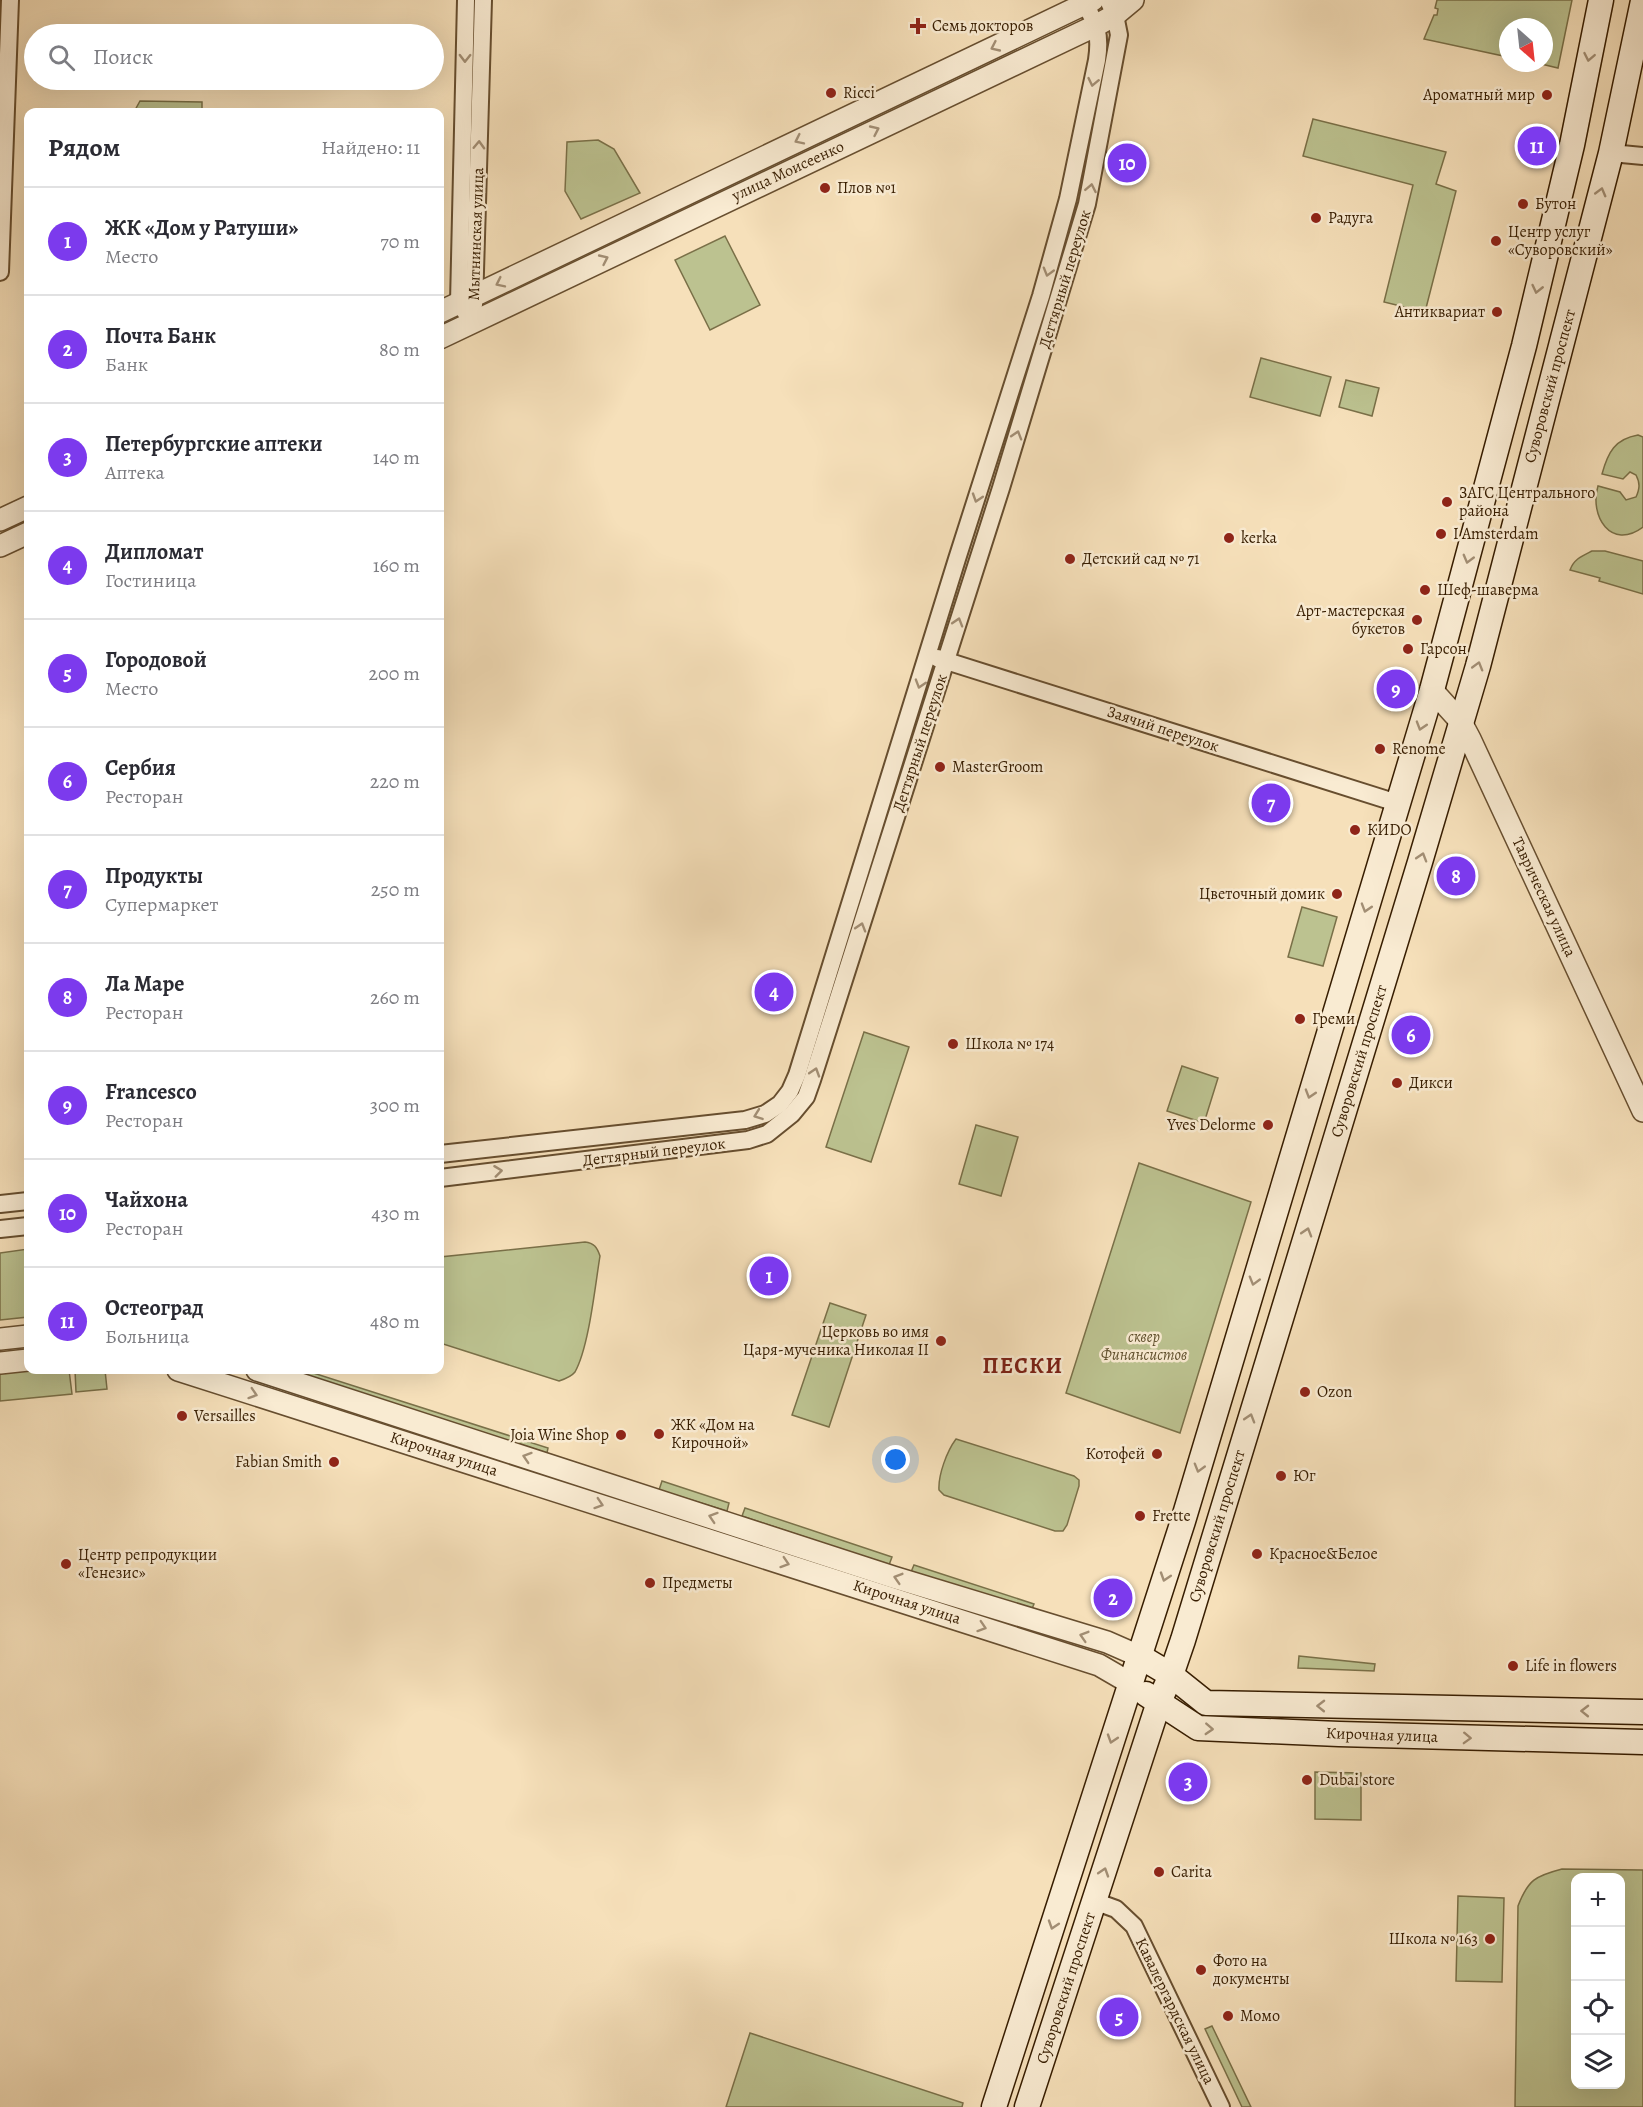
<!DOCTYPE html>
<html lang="ru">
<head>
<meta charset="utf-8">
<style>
  :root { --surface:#fff; --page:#f7f7f7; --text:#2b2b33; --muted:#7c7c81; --line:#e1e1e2; --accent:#7c3aed }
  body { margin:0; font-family:Alegreya,serif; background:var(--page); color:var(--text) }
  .controls { position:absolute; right:18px; bottom:18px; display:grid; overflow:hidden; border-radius:12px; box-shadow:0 6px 24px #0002 }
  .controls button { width:54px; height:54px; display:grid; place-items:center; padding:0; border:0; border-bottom:2px solid var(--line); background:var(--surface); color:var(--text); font:30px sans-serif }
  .compass { position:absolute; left:1499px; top:18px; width:54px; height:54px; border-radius:50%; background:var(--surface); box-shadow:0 6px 24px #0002; rotate:153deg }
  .you { position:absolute; left:896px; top:1460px; width:21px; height:21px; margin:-15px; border:4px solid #fff; border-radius:50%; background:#1a73e8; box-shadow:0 0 0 9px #1a73e833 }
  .badge { display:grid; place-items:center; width:39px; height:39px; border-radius:50%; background:var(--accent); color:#fff; font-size:20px; font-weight:700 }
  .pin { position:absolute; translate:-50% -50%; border:3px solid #fff; box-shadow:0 2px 6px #0006 }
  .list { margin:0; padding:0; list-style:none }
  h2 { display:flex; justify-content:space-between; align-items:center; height:78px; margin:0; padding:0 24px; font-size:26px }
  h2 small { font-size:20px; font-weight:400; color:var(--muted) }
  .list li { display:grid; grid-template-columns:39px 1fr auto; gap:18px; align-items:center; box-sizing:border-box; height:108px; padding:0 24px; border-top:2px solid var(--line) }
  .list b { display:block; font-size:22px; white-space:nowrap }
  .list p { margin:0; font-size:20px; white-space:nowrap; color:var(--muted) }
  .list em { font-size:20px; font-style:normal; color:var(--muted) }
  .icon { flex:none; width:33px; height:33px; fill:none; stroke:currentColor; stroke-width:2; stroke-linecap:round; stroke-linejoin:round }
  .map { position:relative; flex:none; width:1643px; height:2107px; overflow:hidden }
  .search { position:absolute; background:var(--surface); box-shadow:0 6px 24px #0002; left:24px; top:24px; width:420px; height:66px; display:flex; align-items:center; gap:15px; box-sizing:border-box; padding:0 21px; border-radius:33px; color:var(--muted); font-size:22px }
  .panel { position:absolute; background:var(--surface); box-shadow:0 6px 24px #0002; left:24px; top:108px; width:420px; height:1266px; border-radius:12px }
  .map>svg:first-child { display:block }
</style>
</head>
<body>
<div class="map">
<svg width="1643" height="2107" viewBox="0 0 1643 2107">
  <rect width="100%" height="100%" fill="#f6e0ba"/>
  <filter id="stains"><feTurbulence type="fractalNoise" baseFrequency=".00333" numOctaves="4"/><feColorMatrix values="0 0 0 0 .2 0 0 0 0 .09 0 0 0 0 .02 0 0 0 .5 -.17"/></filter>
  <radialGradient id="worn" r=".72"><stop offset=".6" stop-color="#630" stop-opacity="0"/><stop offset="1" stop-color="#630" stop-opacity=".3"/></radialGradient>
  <g fill="#bcc290" stroke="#7a7048" stroke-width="1.5" fill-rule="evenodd">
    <polygon points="1437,0 1572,0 1558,68 1537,63 1544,63 1544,27 1508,27 1508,57 1424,39 1434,15 1437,15 1438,9 1435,8"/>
    <polygon points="140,101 202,102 202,112 134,112"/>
    <polygon points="1313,119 1446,152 1436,184 1456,191 1425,312 1384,302 1413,185 1303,156"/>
    <polygon points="598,140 614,149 640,193 581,219 565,191 567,142"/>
    <polygon points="725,236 760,305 710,330 675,260"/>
    <polygon points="1261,358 1331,377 1320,416 1250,397"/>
    <polygon points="1346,380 1379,388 1372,416 1339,407"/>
    <path d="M1638 435 1643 437V527C1611 551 1589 516 1598 486L1620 492 1626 500 1636 497C1640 488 1640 483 1636 475L1630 472 1623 479 1602 474C1608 452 1615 439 1638 435Z"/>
    <path d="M1592 551H1605L1643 561V594L1599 581 1600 578 1570 570C1574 559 1582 556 1592 551Z"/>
    <polygon points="1302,907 1337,917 1323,966 1288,957"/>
    <polygon points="864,1032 909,1047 871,1162 826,1147"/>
    <polygon points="1182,1066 1218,1078 1204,1123 1167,1111"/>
    <polygon points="976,1125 1018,1137 1001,1196 959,1184"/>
    <polygon points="1139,1163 1251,1202 1180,1433 1066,1393"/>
    <path d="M585 1242C594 1243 597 1247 600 1256 595 1286 589 1347 575 1372 571 1377 565 1379 559 1381L440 1343V1257Z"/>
    <polygon points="28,1249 28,1317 0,1320 0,1253"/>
    <polygon points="830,1303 866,1315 829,1427 792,1415"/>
    <polygon points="28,1370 69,1370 72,1394 0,1401 0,1371"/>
    <polygon points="75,1370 105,1370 107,1389 76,1392"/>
    <polygon points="285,1370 304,1370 548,1448 547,1453"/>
    <path d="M956 1439 1074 1476 1079 1480V1486L1067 1525 1063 1531H1055L944 1495 939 1490C938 1475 947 1451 956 1439Z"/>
    <polygon points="662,1481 729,1503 727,1511 659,1490"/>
    <polygon points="745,1508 892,1557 889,1565 742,1516"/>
    <polygon points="914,1565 1034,1604 1031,1611 911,1572"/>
    <polygon points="1299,1656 1375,1664 1374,1671 1298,1668"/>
    <polygon points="1315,1772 1361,1773 1361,1820 1315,1819"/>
    <path d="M1562 1869 1643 1870V2107H1515L1518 1906C1528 1880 1535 1876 1562 1869ZM1576 1878H1620V2084H1576Z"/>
    <polygon points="1458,1896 1504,1898 1502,1982 1456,1981"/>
    <polygon points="1212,2026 1251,2107 1242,2107 1205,2029"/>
    <polygon points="750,2033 963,2103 962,2107 726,2107"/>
  </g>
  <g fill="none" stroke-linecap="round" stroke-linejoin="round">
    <g stroke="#674e2f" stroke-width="20">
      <g id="minor">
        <polyline points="466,0 459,302 472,323"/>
        <polyline points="1611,153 1643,156"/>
        <polyline points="0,272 10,0"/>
        <polyline points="474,305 483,0"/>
        <polyline points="937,658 1397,803"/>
        <path d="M440 1154 745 1120 765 1114 780 1104 790 1091 797 1075 957 559 1041 296 1068 199 1097 60C1101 33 1096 23 1083 0"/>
        <polyline points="440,1178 748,1140 767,1134 792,1114 806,1097 812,1080 1001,488 1087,204 1119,35 1115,15 1108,0"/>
        <polyline points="0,1204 28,1201"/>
        <polyline points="0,1229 28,1226"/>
        <polyline points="1094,1901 1116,1909 1134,1926 1221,2107"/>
      </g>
    </g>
    <g stroke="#674e2f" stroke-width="24">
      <g id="tertiary">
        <polyline points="440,312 1093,0"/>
        <polyline points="440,338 1097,25 1115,15 1133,0"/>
        <polyline points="0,520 28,507"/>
        <polyline points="0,546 28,533"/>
        <polyline points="1432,690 1461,722 1470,739 1643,1111"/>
        <polyline points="0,1339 28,1336"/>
        <polyline points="0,1363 28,1360"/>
        <polyline points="178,1370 1099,1665 1130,1683"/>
        <polyline points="257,1370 893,1577 1107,1642 1139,1656"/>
      </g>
    </g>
    <g stroke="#371d01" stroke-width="27">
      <g id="secondary">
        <polyline points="1139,1656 1171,1675 1206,1703 1643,1712"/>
        <polyline points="1146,1694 1198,1728 1339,1734 1643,1742"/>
        <polyline points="994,2107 1183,1521 1432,690 1524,346 1572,145 1601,0"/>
        <polyline points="1027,2107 1159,1702 1171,1675 1183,1640 1420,862 1478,666 1611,153 1643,1"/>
      </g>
    </g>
    <use href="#minor" stroke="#f9ebd2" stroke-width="16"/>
    <use href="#tertiary" stroke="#f9ebd2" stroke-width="21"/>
    <use href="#secondary" stroke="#f9ebd2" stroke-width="24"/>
  </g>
  <defs><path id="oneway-chevron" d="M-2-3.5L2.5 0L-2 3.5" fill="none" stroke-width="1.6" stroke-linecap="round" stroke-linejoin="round" transform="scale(1.5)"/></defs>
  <g stroke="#a28e74">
    <use href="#oneway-chevron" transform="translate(995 47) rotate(155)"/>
    <use href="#oneway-chevron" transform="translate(1589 57) rotate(101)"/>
    <use href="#oneway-chevron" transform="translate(465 58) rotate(91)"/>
    <use href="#oneway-chevron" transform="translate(1093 82) rotate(102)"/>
    <use href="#oneway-chevron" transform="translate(875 130) rotate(-25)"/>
    <use href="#oneway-chevron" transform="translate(799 140) rotate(154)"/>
    <use href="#oneway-chevron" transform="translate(479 145) rotate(-88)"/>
    <use href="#oneway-chevron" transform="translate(1091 188) rotate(-79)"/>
    <use href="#oneway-chevron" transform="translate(1601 192) rotate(-75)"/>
    <use href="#oneway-chevron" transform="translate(604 259) rotate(-25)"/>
    <use href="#oneway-chevron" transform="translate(1048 272) rotate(106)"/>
    <use href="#oneway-chevron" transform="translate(500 283) rotate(154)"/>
    <use href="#oneway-chevron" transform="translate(1537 289) rotate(103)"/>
    <use href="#oneway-chevron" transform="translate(1017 435) rotate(-73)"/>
    <use href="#oneway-chevron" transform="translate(977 498) rotate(108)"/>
    <use href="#oneway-chevron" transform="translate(1468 559) rotate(105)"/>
    <use href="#oneway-chevron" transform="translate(958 622) rotate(-73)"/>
    <use href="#oneway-chevron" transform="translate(1478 666) rotate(-74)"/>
    <use href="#oneway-chevron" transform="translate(920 684) rotate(107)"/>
    <use href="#oneway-chevron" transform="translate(1421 726) rotate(107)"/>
    <use href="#oneway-chevron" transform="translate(1422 857) rotate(-73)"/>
    <use href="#oneway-chevron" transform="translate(1366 908) rotate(107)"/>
    <use href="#oneway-chevron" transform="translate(861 927) rotate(-73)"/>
    <use href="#oneway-chevron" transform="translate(815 1072) rotate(-72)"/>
    <use href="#oneway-chevron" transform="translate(1310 1094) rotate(107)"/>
    <use href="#oneway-chevron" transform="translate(758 1115) rotate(160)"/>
    <use href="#oneway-chevron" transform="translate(498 1171) rotate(-7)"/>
    <use href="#oneway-chevron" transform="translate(1307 1232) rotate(-73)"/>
    <use href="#oneway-chevron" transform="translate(1254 1281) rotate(106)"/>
    <use href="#oneway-chevron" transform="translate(253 1394) rotate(18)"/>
    <use href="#oneway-chevron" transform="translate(1250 1418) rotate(-73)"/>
    <use href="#oneway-chevron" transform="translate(527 1457) rotate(-162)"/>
    <use href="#oneway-chevron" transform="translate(1199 1468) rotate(106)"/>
    <use href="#oneway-chevron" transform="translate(599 1504) rotate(18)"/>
    <use href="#oneway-chevron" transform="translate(713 1517) rotate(-162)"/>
    <use href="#oneway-chevron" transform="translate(785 1563) rotate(18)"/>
    <use href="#oneway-chevron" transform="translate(1165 1577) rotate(108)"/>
    <use href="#oneway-chevron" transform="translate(898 1578) rotate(-163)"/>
    <use href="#oneway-chevron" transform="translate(982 1627) rotate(18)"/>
    <use href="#oneway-chevron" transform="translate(1084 1636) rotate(-163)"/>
    <use href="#oneway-chevron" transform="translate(1321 1706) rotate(-179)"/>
    <use href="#oneway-chevron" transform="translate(1585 1711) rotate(-179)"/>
    <use href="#oneway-chevron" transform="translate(1209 1729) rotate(3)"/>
    <use href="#oneway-chevron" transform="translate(1467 1738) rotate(2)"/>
    <use href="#oneway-chevron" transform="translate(1112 1739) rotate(108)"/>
    <use href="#oneway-chevron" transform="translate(1104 1872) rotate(-72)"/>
    <use href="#oneway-chevron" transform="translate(1053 1925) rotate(108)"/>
  </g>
  <g fill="#8f2418" stroke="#f9ebd2" stroke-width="2">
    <path d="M915 17h6v6h6v6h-6v6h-6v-6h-6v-6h6z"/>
    <circle cx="831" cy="93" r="6"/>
    <circle cx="1547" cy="95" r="6"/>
    <circle cx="825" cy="188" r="6"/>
    <circle cx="1523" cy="204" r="6"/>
    <circle cx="1316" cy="218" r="6"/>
    <circle cx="1496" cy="241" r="6"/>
    <circle cx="1497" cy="312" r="6"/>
    <circle cx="1447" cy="502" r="6"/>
    <circle cx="1441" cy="534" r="6"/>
    <circle cx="1229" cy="538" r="6"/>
    <circle cx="1070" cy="559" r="6"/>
    <circle cx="1425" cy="590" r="6"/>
    <circle cx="1417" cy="620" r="6"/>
    <circle cx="1408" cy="649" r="6"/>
    <circle cx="1380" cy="749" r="6"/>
    <circle cx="940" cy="767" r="6"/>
    <circle cx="1355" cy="830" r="6"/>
    <circle cx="1337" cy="894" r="6"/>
    <circle cx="1300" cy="1019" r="6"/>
    <circle cx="953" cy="1044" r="6"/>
    <circle cx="1397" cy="1083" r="6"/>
    <circle cx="1268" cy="1125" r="6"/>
    <circle cx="941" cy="1341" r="6"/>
    <circle cx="1305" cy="1392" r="6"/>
    <circle cx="182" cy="1416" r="6"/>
    <circle cx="659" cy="1434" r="6"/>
    <circle cx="621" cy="1435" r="6"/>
    <circle cx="1157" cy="1454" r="6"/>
    <circle cx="334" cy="1462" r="6"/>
    <circle cx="1281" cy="1476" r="6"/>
    <circle cx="1140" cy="1516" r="6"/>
    <circle cx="1257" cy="1554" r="6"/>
    <circle cx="66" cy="1564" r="6"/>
    <circle cx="650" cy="1583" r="6"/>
    <circle cx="1513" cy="1666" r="6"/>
    <circle cx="1307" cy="1780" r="6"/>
    <circle cx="1159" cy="1872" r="6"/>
    <circle cx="1490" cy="1939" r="6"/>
    <circle cx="1201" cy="1970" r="6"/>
    <circle cx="1228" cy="2016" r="6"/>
  </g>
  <g text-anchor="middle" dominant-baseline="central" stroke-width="5" stroke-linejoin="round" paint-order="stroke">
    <g font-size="16" fill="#371d01" stroke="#f9ebd2" text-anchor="start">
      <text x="932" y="26">Семь докторов</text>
      <text x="843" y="93">Ricci</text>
      <text x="1535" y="95" text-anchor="end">Ароматный мир</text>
      <text x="837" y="188">Плов №1</text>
      <text x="1535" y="204">Бутон</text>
      <text x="1328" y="218">Радуга</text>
      <text x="1508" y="232">Центр услуг<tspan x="1508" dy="18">«Суворовский»</tspan></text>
      <text x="1485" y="312" text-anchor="end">Антиквариат</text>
      <text x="1459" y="493">ЗАГС Центрального<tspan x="1459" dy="18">района</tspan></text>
      <text x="1453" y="534">I Amsterdam</text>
      <text x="1241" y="538">kerka</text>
      <text x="1082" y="559">Детский сад № 71</text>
      <text x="1437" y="590">Шеф-шаверма</text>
      <text x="1405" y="611" text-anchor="end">Арт-мастерская<tspan x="1405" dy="18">букетов</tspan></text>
      <text x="1420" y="649">Гарсон</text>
      <text x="1392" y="749">Renome</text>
      <text x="952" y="767">MasterGroom</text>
      <text x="1367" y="830">КИDO</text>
      <text x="1325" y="894" text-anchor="end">Цветочный домик</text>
      <text x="1312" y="1019">Греми</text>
      <text x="965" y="1044">Школа № 174</text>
      <text x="1409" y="1083">Дикси</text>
      <text x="1256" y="1125" text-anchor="end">Yves Delorme</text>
      <text x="929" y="1332" text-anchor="end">Церковь во имя<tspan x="929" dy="18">Царя-мученика Николая II</tspan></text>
      <text x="1317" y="1392">Ozon</text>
      <text x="194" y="1416">Versailles</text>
      <text x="671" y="1425">ЖК «Дом на<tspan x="671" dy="18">Кирочной»</tspan></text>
      <text x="609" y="1435" text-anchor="end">Joia Wine Shop</text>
      <text x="1145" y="1454" text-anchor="end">Котофей</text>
      <text x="322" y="1462" text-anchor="end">Fabian Smith</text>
      <text x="1293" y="1476">Юг</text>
      <text x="1152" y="1516">Frette</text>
      <text x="1269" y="1554">Красное&amp;Белое</text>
      <text x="78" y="1555">Центр репродукции<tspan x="78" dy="18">«Генезис»</tspan></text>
      <text x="662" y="1583">Предметы</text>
      <text x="1525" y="1666">Life in flowers</text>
      <text x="1319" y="1780">Dubai store</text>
      <text x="1171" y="1872">Carita</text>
      <text x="1478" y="1939" text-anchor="end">Школа № 163</text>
      <text x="1213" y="1961">Фото на<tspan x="1213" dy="18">документы</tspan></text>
      <text x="1240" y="2016">Момо</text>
    </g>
    <g font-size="16" fill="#371d01" stroke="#f9ebd2">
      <text transform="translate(788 171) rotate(-25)">улица Моисеенко</text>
      <text transform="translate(476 234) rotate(-88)">Мытнинская улица</text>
      <text transform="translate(1065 279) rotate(-73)">Дегтярный переулок</text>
      <text transform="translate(1550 386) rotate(-75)">Суворовский проспект</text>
      <text transform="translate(1163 729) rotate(18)">Заячий переулок</text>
      <text transform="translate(920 743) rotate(-72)">Дегтярный переулок</text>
      <text transform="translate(1544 897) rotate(65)">Таврическая улица</text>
      <text transform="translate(1359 1061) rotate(-73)">Суворовский проспект</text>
      <text transform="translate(654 1152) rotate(-7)">Дегтярный переулок</text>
      <text transform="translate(444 1454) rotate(18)">Кирочная улица</text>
      <text transform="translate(1217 1526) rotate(-73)">Суворовский проспект</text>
      <text transform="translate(907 1602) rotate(18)">Кирочная улица</text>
      <text transform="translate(1382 1735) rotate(2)">Кирочная улица</text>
      <text transform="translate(1066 1988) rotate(-72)">Суворовский проспект</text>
      <text transform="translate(1175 2011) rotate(64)">Кавалергардская улица</text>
    </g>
    <g font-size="16" font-style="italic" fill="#5f4f2c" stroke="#f9ebd2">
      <text x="1144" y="1337">сквер<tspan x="1144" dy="18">Финансистов</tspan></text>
    </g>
    <g font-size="22" font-weight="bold" letter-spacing="1.5" fill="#7a1f14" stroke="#f9ebd2">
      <text x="1023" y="1366">ПЕСКИ</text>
    </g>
  </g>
  <rect width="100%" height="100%" filter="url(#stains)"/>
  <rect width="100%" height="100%" fill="url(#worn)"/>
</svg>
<div class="controls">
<button>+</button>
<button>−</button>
<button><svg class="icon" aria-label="locate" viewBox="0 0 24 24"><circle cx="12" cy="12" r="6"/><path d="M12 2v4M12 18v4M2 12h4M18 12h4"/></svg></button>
<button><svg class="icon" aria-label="layers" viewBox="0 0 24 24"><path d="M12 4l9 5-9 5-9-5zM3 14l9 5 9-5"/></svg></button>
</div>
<svg class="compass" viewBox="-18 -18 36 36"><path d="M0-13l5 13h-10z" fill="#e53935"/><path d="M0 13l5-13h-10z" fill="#7c7c81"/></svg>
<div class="you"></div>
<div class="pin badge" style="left:769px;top:1276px">1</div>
<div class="pin badge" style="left:1113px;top:1598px">2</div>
<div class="pin badge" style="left:1188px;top:1782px">3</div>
<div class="pin badge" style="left:774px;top:992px">4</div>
<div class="pin badge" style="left:1119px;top:2017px">5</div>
<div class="pin badge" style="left:1411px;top:1035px">6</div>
<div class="pin badge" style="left:1271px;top:803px">7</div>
<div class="pin badge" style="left:1456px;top:876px">8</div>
<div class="pin badge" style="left:1396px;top:689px">9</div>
<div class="pin badge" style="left:1127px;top:163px">10</div>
<div class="pin badge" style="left:1537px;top:146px">11</div>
<div class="search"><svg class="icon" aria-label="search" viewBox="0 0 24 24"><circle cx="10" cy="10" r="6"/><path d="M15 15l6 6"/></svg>Поиск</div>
<section class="panel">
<h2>Рядом<small>Найдено: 11</small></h2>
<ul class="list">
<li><span class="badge">1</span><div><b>ЖК «Дом у Ратуши»</b><p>Место</p></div><em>70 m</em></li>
<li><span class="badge">2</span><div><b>Почта Банк</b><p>Банк</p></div><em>80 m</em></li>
<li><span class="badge">3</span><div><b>Петербургские аптеки</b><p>Аптека</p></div><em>140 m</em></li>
<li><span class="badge">4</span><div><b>Дипломат</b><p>Гостиница</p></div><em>160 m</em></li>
<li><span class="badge">5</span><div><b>Городовой</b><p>Место</p></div><em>200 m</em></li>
<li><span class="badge">6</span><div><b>Сербия</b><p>Ресторан</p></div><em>220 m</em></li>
<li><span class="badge">7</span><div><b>Продукты</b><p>Супермаркет</p></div><em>250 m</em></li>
<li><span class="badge">8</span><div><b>Ла Маре</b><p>Ресторан</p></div><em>260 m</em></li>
<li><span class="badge">9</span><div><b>Francesco</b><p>Ресторан</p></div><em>300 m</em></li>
<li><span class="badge">10</span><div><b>Чайхона</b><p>Ресторан</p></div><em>430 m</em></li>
<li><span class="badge">11</span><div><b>Остеоград</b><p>Больница</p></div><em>480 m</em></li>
</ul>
</section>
</div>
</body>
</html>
